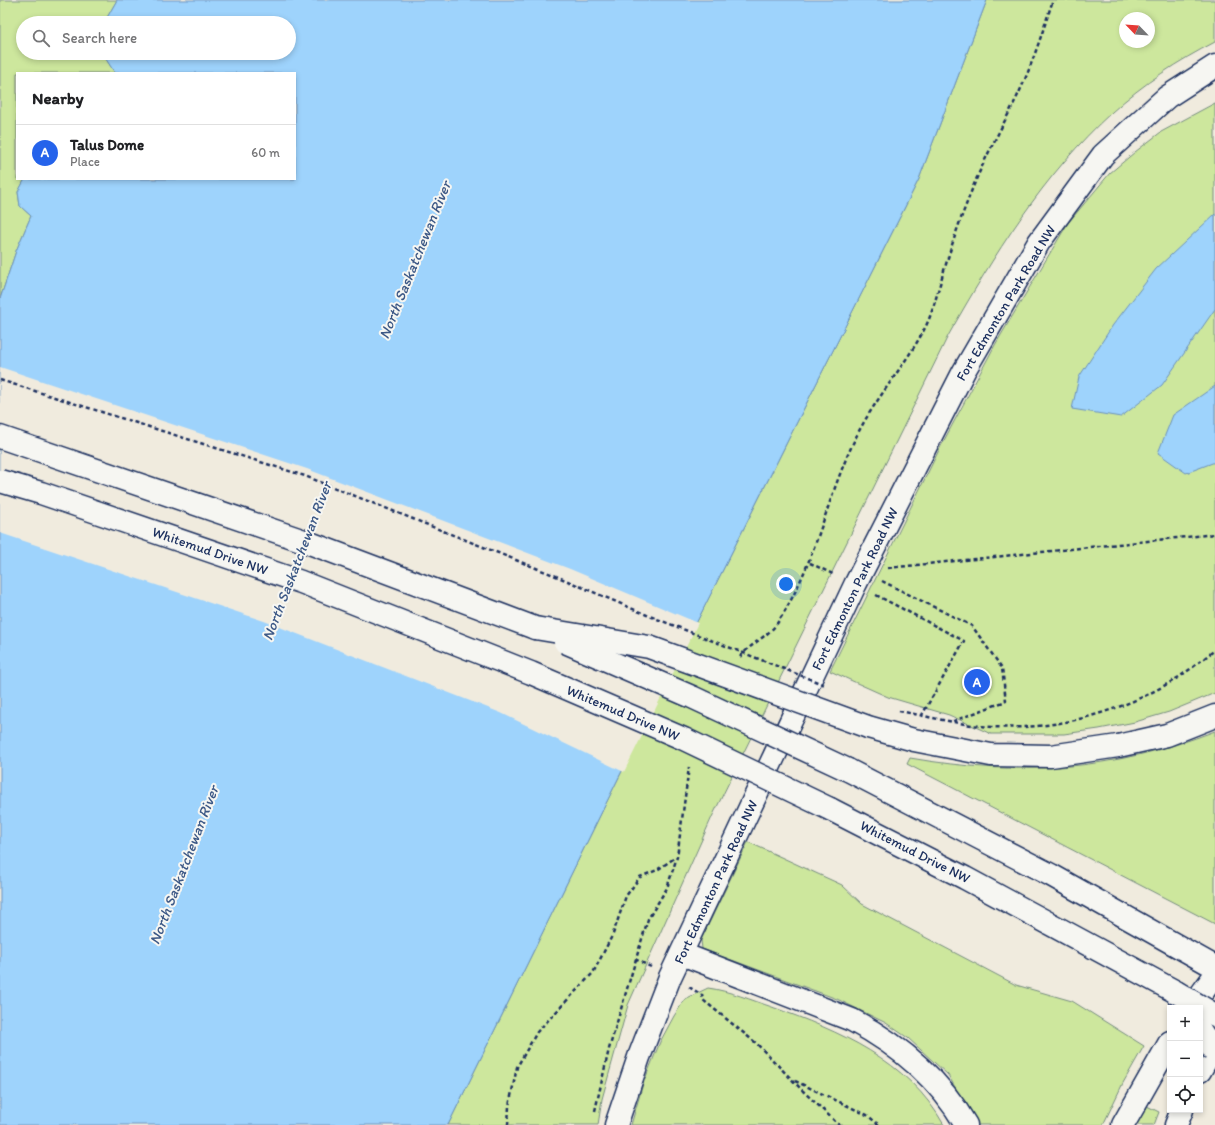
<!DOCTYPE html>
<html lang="en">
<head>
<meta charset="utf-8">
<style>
  :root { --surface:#fff; --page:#f2f2f2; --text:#202124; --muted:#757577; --line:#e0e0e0; --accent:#2563eb }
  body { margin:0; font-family:Itim,sans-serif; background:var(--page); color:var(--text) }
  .controls { position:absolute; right:12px; bottom:12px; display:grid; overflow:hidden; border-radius:0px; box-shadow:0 2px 6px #0003 }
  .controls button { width:36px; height:36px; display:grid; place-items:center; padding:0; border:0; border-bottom:1px solid var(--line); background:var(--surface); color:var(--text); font:20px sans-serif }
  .compass { position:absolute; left:1119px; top:12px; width:36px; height:36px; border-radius:50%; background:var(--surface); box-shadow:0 2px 6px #0003; rotate:295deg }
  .you { position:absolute; left:786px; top:584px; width:14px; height:14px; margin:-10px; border:3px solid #fff; border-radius:50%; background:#1a73e8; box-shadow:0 0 0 6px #1a73e833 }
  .badge { display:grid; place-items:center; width:26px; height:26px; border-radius:50%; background:var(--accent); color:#fff; font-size:13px; font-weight:700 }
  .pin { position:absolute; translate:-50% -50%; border:2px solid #fff; box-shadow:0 1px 4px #0006 }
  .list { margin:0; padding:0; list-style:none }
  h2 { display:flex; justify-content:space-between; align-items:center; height:52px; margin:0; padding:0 16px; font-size:17px }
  h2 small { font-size:13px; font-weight:400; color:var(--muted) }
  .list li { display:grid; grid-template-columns:26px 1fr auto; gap:12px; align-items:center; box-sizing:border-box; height:56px; padding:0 16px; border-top:1px solid var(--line) }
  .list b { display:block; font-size:15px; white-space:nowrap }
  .list p { margin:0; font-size:13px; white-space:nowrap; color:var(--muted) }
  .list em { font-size:13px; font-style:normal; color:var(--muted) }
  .icon { flex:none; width:22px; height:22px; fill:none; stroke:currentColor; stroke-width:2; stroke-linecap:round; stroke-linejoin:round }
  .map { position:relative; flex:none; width:1215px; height:1125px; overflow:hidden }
  .search { position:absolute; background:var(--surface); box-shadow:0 2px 6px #0003; left:16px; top:16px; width:280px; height:44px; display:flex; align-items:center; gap:10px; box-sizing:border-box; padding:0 14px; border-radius:22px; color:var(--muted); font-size:15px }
  .panel { position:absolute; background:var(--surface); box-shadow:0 2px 6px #0003; left:16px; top:72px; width:280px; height:108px; border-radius:0px }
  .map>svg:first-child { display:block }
</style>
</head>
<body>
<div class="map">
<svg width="1215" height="1125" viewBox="0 0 1215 1125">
  <rect width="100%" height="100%" fill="#f0ebde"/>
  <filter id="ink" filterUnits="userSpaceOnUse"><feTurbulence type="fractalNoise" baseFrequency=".025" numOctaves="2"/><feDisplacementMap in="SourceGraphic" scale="8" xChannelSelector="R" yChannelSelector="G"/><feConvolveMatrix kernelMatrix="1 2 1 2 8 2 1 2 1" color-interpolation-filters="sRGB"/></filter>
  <g filter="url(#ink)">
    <g fill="#cde79d" stroke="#748b7e" fill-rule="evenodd">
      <polygon points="0,0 117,0 104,23 23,23 23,53 102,53 115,73 17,73 17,179 25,179 18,192 20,206 31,216 16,251 0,299"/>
      <path d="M987 0H1215V42C1178 61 1143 84 1112 112 1044 174 993 256 948 336L712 817 628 1005 602 1099 598 1125H448L617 781 919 179ZM1125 18H1149V42H1125Z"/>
      <polygon points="1215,103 1215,693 1169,712 1135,722 1099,729 1064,734 991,734 949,715 888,697 830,671 941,446 995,345 1068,223 1110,173 1135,152 1161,132"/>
      <path d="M1215 731V924L907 764 910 758C1020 777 1111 771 1215 731Z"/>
      <polygon points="748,842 842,885 862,904 1016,985 1072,1001 1144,1046 1123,1083 1103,1125 977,1125 948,1075 908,1038 886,1023 837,999 702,949 701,940"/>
      <path d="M708 988C730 991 751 1000 772 1007 839 1031 908 1060 944 1125H631L643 1084 660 1042 674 1016 685 999Z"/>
      <polygon points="1145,1105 1159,1112 1154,1125 1135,1125"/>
    </g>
    <g fill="#9ed3fc" stroke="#6a91bd">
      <polygon points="117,0 987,0 919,179 617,781 448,1125 0,1125 0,299 16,251 31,216 20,206 18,192 25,179 295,179 295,73 115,73 102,53 289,53 289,23 104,23"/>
      <polygon points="1215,214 1215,309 1162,385 1121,417 1072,409 1079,377 1113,325 1156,269"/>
      <polygon points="1215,386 1215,462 1186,473 1158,453 1173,415"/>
    </g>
    <polygon fill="#f0ebde" points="0,367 307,469 570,569 698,623 624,772 501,713 264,621 0,533"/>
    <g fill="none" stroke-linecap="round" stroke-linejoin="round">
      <g stroke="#1b2f5e" stroke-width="25">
        <polyline id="minor" points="616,1125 639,1057 670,977 855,585 964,371 1039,242 1103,155 1167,97 1215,66"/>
      </g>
      <g stroke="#1b2f5e" stroke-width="25">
        <g id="highway">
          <polyline points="0,437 307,542 535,628"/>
          <polyline points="868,727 914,740 991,755 1051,756 1118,746 1167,735 1215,716"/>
          <polyline points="848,770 1051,875 1215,967"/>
          <polyline points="830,809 965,878 1176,992 1186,1008"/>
          <path d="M682 954 852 1020C899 1045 939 1078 966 1125"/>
          <polyline points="1191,1008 1215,975"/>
          <polyline points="1200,1071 1215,1044"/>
          <polyline points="1123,1125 1170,1042"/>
          <polyline points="1176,1125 1182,1110"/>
        </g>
      </g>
      <g stroke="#1b2f5e" stroke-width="2.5" stroke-dasharray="4 3" stroke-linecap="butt">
        <polyline points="810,563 835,575"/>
        <polyline points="888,568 1215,534"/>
        <polyline points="882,581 972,626 1002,668 1006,701 951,722"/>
        <polyline points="876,595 964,641 922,715"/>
        <path d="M740 657C750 644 770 635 778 622 817 562 826 497 857 435 876 397 906 365 926 326 933 311 937 294 942 277 950 251 958 225 968 200 981 164 1000 131 1017 97 1032 66 1042 33 1053 0"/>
        <path d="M899 711C926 716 952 723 980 726 1049 733 1120 714 1179 677 1191 669 1203 659 1215 650"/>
        <polyline points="635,959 651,967"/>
        <polyline points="689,987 702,995 703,1000 756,1043 803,1091 839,1125"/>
        <polyline points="795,1081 867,1115 879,1125"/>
        <polyline points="595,1111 609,1049 648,919 667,888 677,857 689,767"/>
        <polyline points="508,1125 509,1106 517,1067 537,1032 593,973 613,934 626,896 640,877 657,870 676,857"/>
      </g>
      <use href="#minor" stroke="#f6f6f2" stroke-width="22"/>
      <use href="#highway" stroke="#f6f6f2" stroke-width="22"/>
      <g stroke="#1b2f5e" stroke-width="25" stroke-linecap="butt">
        <g id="highway-bridge">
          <polyline points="0,481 41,493 301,582 531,673 684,739 830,809"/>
          <polyline points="535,628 649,647 868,727"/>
          <polyline points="565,642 692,697 848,770"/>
          <polyline points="1176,992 1215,1015"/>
          <polyline points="1200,1030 1215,1053"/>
        </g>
      </g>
      <polyline stroke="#1b2f5e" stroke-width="2.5" stroke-dasharray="4 3" stroke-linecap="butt" points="0,380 305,476 556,576 647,615 825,685"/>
      <use href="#highway-bridge" stroke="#f6f6f2" stroke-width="22"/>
    </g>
  </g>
  <g text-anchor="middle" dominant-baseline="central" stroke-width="4" stroke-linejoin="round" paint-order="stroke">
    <g font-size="14" fill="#1b2f5e" stroke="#f6f6f2">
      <text transform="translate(1006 303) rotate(-59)">Fort Edmonton Park Road NW</text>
      <text transform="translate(210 551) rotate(19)">Whitemud Drive NW</text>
      <text transform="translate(855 589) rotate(-64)">Fort Edmonton Park Road NW</text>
      <text transform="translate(623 713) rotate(23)">Whitemud Drive NW</text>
      <text transform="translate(915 852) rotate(27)">Whitemud Drive NW</text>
      <text transform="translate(716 882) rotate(-65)">Fort Edmonton Park Road NW</text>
    </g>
    <g font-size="15" font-style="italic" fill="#3c5886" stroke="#f6f6f2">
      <text transform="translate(415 260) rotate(-68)">North Saskatchewan River</text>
      <text transform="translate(297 561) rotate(-69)">North Saskatchewan River</text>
      <text transform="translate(184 865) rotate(-69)">North Saskatchewan River</text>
    </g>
  </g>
</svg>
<div class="controls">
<button>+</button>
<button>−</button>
<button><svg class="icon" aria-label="locate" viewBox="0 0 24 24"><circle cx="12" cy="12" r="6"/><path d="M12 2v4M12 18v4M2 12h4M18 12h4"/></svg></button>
</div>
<svg class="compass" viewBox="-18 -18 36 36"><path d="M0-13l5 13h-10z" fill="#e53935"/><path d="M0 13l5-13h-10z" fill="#757577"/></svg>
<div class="you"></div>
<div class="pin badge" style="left:977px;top:682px">A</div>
<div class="search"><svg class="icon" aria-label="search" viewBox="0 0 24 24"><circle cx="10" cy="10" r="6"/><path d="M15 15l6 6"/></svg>Search here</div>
<section class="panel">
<h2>Nearby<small></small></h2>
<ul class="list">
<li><span class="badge">A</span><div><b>Talus Dome</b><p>Place</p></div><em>60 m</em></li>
</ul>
</section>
</div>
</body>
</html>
